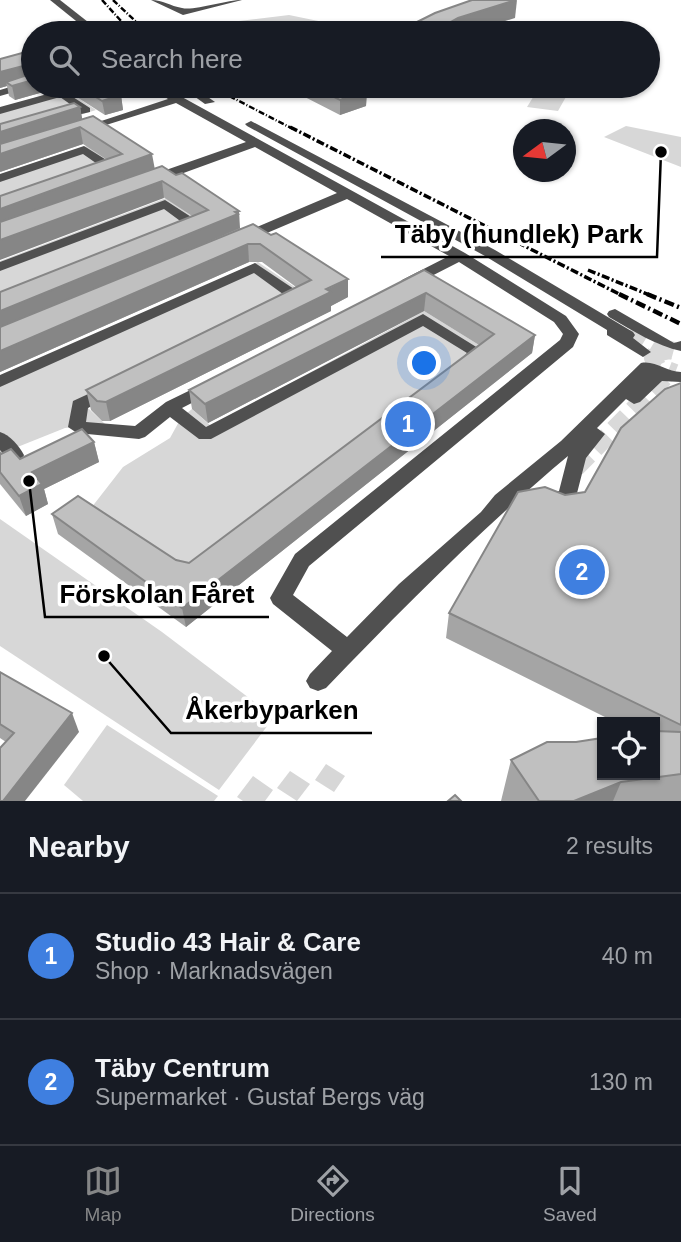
<!DOCTYPE html>
<html lang="en">
<head>
<meta charset="utf-8">
<style>
  :root { --surface:#171b24; --page:#20242c; --text:#f1f3f6; --muted:#9ea1a6; --line:#363941; --accent:#858687 }
  body { margin:0; font-family:Helvetica,sans-serif; background:var(--page); color:var(--text) }
  .controls { position:absolute; right:21px; bottom:21px; display:grid; overflow:hidden; border-radius:0px; box-shadow:0 2px 5px #0004 }
  .controls button { width:63px; height:63px; display:grid; place-items:center; padding:0; border:0; border-bottom:2px solid var(--line); background:var(--surface); color:var(--text); font:35px sans-serif }
  .compass { position:absolute; left:513px; top:119px; width:63px; height:63px; border-radius:50%; background:var(--surface); box-shadow:0 2px 5px #0004; rotate:255deg }
  .you { position:absolute; left:425px; top:364px; width:24px; height:24px; margin:-18px; border:5px solid #fff; border-radius:50%; background:#1a73e8; box-shadow:0 0 0 10px #1a73e833 }
  .badge { display:grid; place-items:center; width:46px; height:46px; border-radius:50%; background:var(--accent); color:#fff; font-size:23px; font-weight:700 }
  .pin { position:absolute; translate:-50% -50%; border:4px solid #fff; box-shadow:0 2px 7px #0006 }
  .list { margin:0; padding:0; list-style:none }
  h2 { display:flex; justify-content:space-between; align-items:center; height:91px; margin:0; padding:0 28px; font-size:30px }
  h2 small { font-size:23px; font-weight:400; color:var(--muted) }
  .list li { display:grid; grid-template-columns:46px 1fr auto; gap:21px; align-items:center; box-sizing:border-box; height:126px; padding:0 28px; border-top:2px solid var(--line) }
  .list b { display:block; font-size:26px; white-space:nowrap }
  .list p { margin:0; font-size:23px; white-space:nowrap; color:var(--muted) }
  .list em { font-size:23px; font-style:normal; color:var(--muted) }
  .icon { flex:none; width:38px; height:38px; fill:none; stroke:currentColor; stroke-width:2; stroke-linecap:round; stroke-linejoin:round }
  .map { position:relative; flex:none; width:681px; height:801px; overflow:hidden }
  .search { position:absolute; background:var(--surface); box-shadow:0 2px 5px #0004; left:21px; right:21px; top:21px; height:77px; display:flex; align-items:center; gap:18px; box-sizing:border-box; padding:0 24px; border-radius:38px; color:var(--muted); font-size:26px }
  .sheet { height:343px; background:var(--surface) }
  nav { display:flex; justify-content:space-around; align-items:center; box-sizing:border-box; height:98px; border-top:2px solid var(--line); background:var(--surface); font-size:19px; color:var(--muted) }
  nav a { display:grid; justify-items:center; gap:4px }
  nav .on { color:var(--accent) }
  .map>svg:first-child { display:block }
</style>
</head>
<body>
<div class="map">
<svg width="681" height="801" viewBox="0 0 681 801">
  <rect width="100%" height="100%" fill="#fff"/>
  <g fill="#d7d7d7">
    <polygon points="289,15 377,33 184,33 196,26"/>
    <polygon points="540,86 571,88 558,111 527,107"/>
    <polygon points="65,89 96,110 0,140 0,108"/>
    <polygon points="626,126 681,137 681,167 604,137"/>
    <polygon points="87,146 124,171 0,215 0,175"/>
    <polygon points="166,198 209,228 0,313 0,261"/>
    <polygon points="258,262 311,298 88,408 105,424 65,428 0,454 0,377"/>
    <polygon points="424,311 492,353 192,582 88,512 123,467 170,438 181,418 192,409 211,426"/>
    <polygon points="0,519 162,632 274,717 219,790 0,646"/>
    <polygon points="107,725 218,796 214,801 83,801 64,785"/>
    <polygon points="326,764 345,776 334,792 315,780"/>
    <polygon points="290,771 310,784 297,801 277,788"/>
    <polygon points="253,776 273,790 265,801 243,801 237,797"/>
  </g>
  <g fill="none" stroke-linecap="round" stroke-linejoin="round">
    <g stroke="#d9d9d9" stroke-width="18" stroke-dasharray="18 9" stroke-linecap="butt">
      <polyline points="627,335 656,353"/>
      <polyline points="656,353 653,358 657,366 675,373"/>
      <polyline points="656,353 670,350 681,353"/>
      <polyline points="576,468 670,372"/>
    </g>
    <g fill="#505050" fill-rule="evenodd">
      <polygon points="50,0 60,0 102,33 91,33"/>
      <path d="M151 0C163 0 170 6 182 8 194 11 226 0 242 0L183 15Z"/>
      <polygon points="33,80 35,86 0,96 0,90"/>
      <path d="M148 86H160L182 97 465 253 566 316 579 334 573 347 309 566 293 595 347 637 399 584 481 512 495 495 561 441 641 363C655 360 667 372 681 372V382L662 381 640 402 634 404 626 399 597 428 605 434 586 458 575 501 548 508 541 506 538 501 541 496 559 491 568 456C482 528 403 608 326 688L318 691 310 688 306 681 310 674 332 651 273 604 270 598 295 554 560 340 563 334 554 322 459 262 412 286H402L400 283 402 280 449 256 347 199 248 241H238V235L337 193 255 147 156 183H146V177L246 142 176 103 87 131 77 129 168 99Z"/>
      <polygon points="180,86 192,86 215,102 205,104"/>
      <polygon points="62,90 90,108 90,112 56,120 56,116 77,109 60,97 0,114 0,107"/>
      <polygon points="251,121 495,250 633,332 635,335 633,338 651,352 643,357 607,335 607,330 485,256 247,126 245,124"/>
      <polygon points="84,146 116,166 116,172 98,176 98,170 103,168 83,154 0,182 0,174"/>
      <polygon points="165,200 202,224 202,230 188,235 183,234 181,231 187,226 164,209 0,271 0,262"/>
      <path d="M255 263 303 295 306 298C301 305 289 308 281 306L278 303 287 297 254 273 0 387V375Z"/>
      <path d="M615 309 674 343 681 341V351C657 346 633 331 609 317L607 314 609 311Z"/>
      <polygon points="423,314 486,353 470,368 458,368 456,364 467,353 423,326 211,439 199,439 170,417 145,437 139,439 77,433 68,427 73,401 110,384 119,390 88,408 86,422 135,426 166,402 209,381 215,383 218,387 215,391 182,408 206,427"/>
      <path d="M0 432C10 435 19 446 24 455L22 460H8L0 450Z"/>
    </g>
    <g stroke="#000" stroke-width="2.5" stroke-dasharray="6 2 1 2" stroke-linecap="butt">
      <polyline points="102,0 132,33"/>
      <polyline points="113,0 148,33"/>
      <polyline points="210,86 293,129"/>
    </g>
    <g stroke="#000" stroke-width="3.5" stroke-dasharray="8 2.5 2 2.5" stroke-linecap="butt">
      <polyline points="290,127 623,296"/>
      <polyline points="588,270 652,296"/>
    </g>
    <g stroke="#000" stroke-width="4.5" stroke-dasharray="10 3.5 2 3.5" stroke-linecap="butt">
      <polyline points="619,294 681,324"/>
      <polyline points="647,294 681,308"/>
    </g>
  </g>
  <g fill="#a5a5a5">
    <polygon points="33,50 33,86 105,86 121,95 123,110 105,115 61,87 15,100 9,96 7,86 0,88 0,59"/>
    <polygon points="297,86 361,86 361,87 367,90 366,106 340,115 297,93"/>
    <polygon points="80,107 82,119 240,228 271,235 348,279 348,297 331,306 331,311 110,421 102,421 91,410 86,390 296,287 262,262 249,262 0,372 0,292 192,216 83,144 0,172"/>
    <polygon points="424,270 535,335 532,353 186,627 58,534 52,514 176,560 189,563 479,345 424,311 208,423 192,409 189,390"/>
    <polygon points="681,383 681,801 501,801 511,760 655,775 655,722 615,722 446,638 449,613 565,495 585,492"/>
    <polygon points="94,442 99,462 44,489 48,504 26,516 0,484 0,453 20,459"/>
    <polygon points="0,672 79,732 6,742 0,738"/>
  </g>
  <g fill="#868686">
    <polygon points="517,0 515,18 466,33 431,33 458,18"/>
    <polygon points="31,64 33,73 6,82 7,86 0,88 0,72"/>
    <polygon points="33,80 33,86 61,86 61,87 15,100 12,86"/>
    <polygon points="352,86 361,86 361,92 367,90 366,106 340,115 340,100"/>
    <polygon points="121,95 123,110 105,115 102,101"/>
    <polygon points="80,107 83,123 0,149 0,132"/>
    <polygon points="80,127 83,144 0,172 0,154"/>
    <polygon points="152,154 155,170 0,228 0,209"/>
    <polygon points="162,181 164,198 0,260 0,240"/>
    <polygon points="239,211 240,228 0,332 0,311"/>
    <polygon points="248,244 249,262 0,372 0,351"/>
    <polygon points="348,279 348,297 331,306 331,311 110,421 106,402"/>
    <polygon points="426,293 424,311 208,423 205,404"/>
    <polygon points="535,335 532,353 186,627 182,608"/>
    <polygon points="94,442 99,462 44,489 48,504 26,516 19,496 32,472"/>
    <polygon points="72,713 79,732 25,801 3,801"/>
    <polygon points="621,782 613,801 574,801"/>
  </g>
  <g fill="#c0c0c0" stroke="#868686" stroke-width="2">
    <polygon points="472,0 516,0 458,18 431,33 395,33 435,13"/>
    <polygon points="33,50 33,70 31,64 0,72 0,59"/>
    <polygon points="33,73 33,80 12,86 6,82"/>
    <polygon points="79,86 105,86 121,95 102,101"/>
    <polygon points="312,86 357,86 367,90 340,100"/>
    <polygon points="74,103 80,107 0,132 0,124"/>
    <polygon points="93,116 152,154 0,209 0,196 122,154 80,127 0,154 0,144"/>
    <polygon points="162,166 176,175 182,173 239,211 235,212 238,214 0,311 0,292 208,210 162,181 0,240 0,222"/>
    <polygon points="253,224 271,235 276,233 348,279 326,289 331,292 106,402 97,401 86,390 311,280 260,244 248,244 0,351 0,327"/>
    <polygon points="424,270 535,335 182,608 52,514 78,496 176,560 189,563 494,334 426,293 205,404 189,390"/>
    <polygon points="681,383 681,725 449,613 518,492 545,487 565,495 585,492 621,428 665,389"/>
    <polygon points="82,429 94,442 32,472 42,484 19,496 0,472 0,453 1,454 11,449 20,459"/>
    <polygon points="0,672 72,713 3,801 0,801 0,748 14,733 0,724"/>
    <polygon points="655,731 681,732 681,774 621,782 574,801 539,801 511,760 547,742 576,742 602,738 602,775 655,775"/>
    <polygon points="455,795 461,801 448,801"/>
  </g>
  <path fill="none" stroke="#000" stroke-width="2.5" d="M661 152L657 257H381M29 481L45 617H269M104 656L171 733H372"/>
  <g fill="#000" stroke="#fff" stroke-width="2.5">
    <circle cx="661" cy="152" r="7"/>
    <circle cx="29" cy="481" r="7"/>
    <circle cx="104" cy="656" r="7"/>
  </g>
  <g font-size="26" text-anchor="middle" font-weight="bold" fill="#000" stroke="#fff" stroke-width="7" stroke-linejoin="round" paint-order="stroke">
    <text x="519" y="243">Täby (hundlek) Park</text>
    <text x="157" y="603">Förskolan Fåret</text>
    <text x="272" y="719">Åkerbyparken</text>
  </g>
</svg>
<div class="controls">
<button><svg class="icon" aria-label="locate" viewBox="0 0 24 24"><circle cx="12" cy="12" r="6"/><path d="M12 2v4M12 18v4M2 12h4M18 12h4"/></svg></button>
</div>
<svg class="compass" viewBox="-18 -18 36 36"><path d="M0-13l5 13h-10z" fill="#e53935"/><path d="M0 13l5-13h-10z" fill="#9ea1a6"/></svg>
<div class="you"></div>
<div class="pin badge" style="left:408px;top:424px;background:#3f7fe0">1</div>
<div class="pin badge" style="left:582px;top:572px;background:#3f7fe0">2</div>
<div class="search"><svg class="icon" aria-label="search" viewBox="0 0 24 24"><circle cx="10" cy="10" r="6"/><path d="M15 15l6 6"/></svg>Search here</div>
</div>
<section class="sheet">
<h2>Nearby<small>2 results</small></h2>
<ul class="list">
<li><span class="badge" style="background:#3f7fe0">1</span><div><b>Studio 43 Hair &amp; Care</b><p>Shop · Marknadsvägen</p></div><em>40 m</em></li>
<li><span class="badge" style="background:#3f7fe0">2</span><div><b>Täby Centrum</b><p>Supermarket · Gustaf Bergs väg</p></div><em>130 m</em></li>
</ul>
</section>
<nav>
<a class="on"><svg class="icon" aria-label="map" viewBox="0 0 24 24"><path d="M3 6l6-2 6 2 6-2v14l-6 2-6-2-6 2zM9 4v14M15 6v14"/></svg>Map</a>
<a><svg class="icon" aria-label="directions" viewBox="0 0 24 24"><path d="M12 3l9 9-9 9-9-9zM9 14v-3h6M13 9l2 2-2 2"/></svg>Directions</a>
<a><svg class="icon" aria-label="saved" viewBox="0 0 24 24"><path d="M7 4h10v16l-5-4-5 4z"/></svg>Saved</a>
</nav>
</body>
</html>
